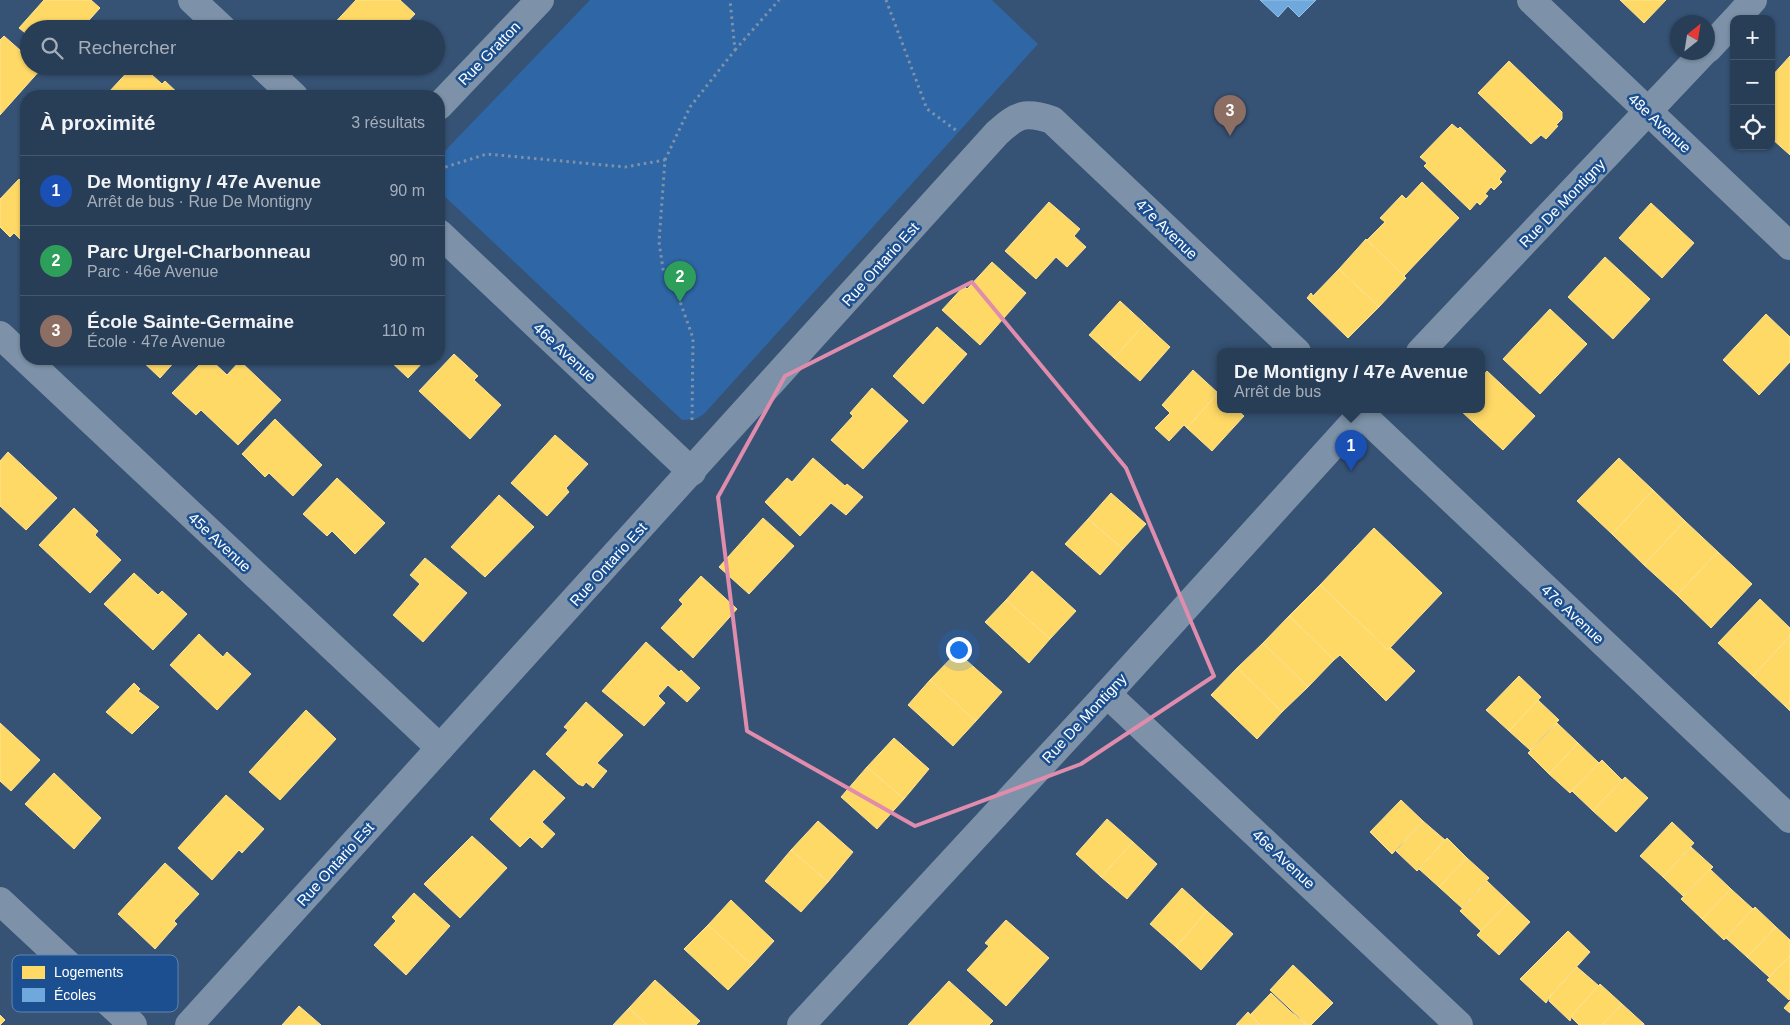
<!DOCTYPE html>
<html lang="fr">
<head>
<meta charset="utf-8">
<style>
  :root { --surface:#283e57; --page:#344961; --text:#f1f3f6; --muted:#a5aeba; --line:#44576d; --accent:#90b9f0 }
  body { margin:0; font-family:Arial,sans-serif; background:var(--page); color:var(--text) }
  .controls { position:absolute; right:15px; top:15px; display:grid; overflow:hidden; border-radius:10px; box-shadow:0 1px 4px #0004 }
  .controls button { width:45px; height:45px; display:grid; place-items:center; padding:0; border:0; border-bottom:1px solid var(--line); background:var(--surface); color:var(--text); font:25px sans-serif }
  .compass { position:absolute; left:1670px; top:15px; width:45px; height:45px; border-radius:50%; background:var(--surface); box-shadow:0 1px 4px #0004; rotate:30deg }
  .you { position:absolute; left:958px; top:649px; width:18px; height:18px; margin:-12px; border:4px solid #fff; border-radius:50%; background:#1a73e8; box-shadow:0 0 0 8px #1a73e833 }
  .badge { display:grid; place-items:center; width:32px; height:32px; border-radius:50%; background:var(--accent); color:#fff; font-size:16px; font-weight:700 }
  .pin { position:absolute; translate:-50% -41px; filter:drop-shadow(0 1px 2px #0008) }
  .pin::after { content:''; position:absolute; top:26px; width:18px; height:15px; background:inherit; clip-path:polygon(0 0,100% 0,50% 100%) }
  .popup { position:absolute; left:1217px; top:348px; width:268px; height:65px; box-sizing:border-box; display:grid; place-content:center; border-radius:10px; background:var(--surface); filter:drop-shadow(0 1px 4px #0005); font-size:16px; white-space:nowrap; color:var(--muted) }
  .popup b { font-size:19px; color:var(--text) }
  .popup::after { content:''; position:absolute; left:50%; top:100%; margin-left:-10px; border:10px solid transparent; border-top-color:var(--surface) }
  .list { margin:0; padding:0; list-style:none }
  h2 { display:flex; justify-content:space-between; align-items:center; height:65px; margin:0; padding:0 20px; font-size:21px }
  h2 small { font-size:16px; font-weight:400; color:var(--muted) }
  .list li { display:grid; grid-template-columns:32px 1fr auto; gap:15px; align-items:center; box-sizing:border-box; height:70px; padding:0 20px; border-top:1px solid var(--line) }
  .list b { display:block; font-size:19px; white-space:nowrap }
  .list p { margin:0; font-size:16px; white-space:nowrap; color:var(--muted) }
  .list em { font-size:16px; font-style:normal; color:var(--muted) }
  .icon { flex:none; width:28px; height:28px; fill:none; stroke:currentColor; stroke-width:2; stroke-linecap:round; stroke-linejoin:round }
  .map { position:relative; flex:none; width:1790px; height:1025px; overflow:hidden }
  .search { position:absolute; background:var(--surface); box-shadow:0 1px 4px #0004; left:20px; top:20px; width:425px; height:55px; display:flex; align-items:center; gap:12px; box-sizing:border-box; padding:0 18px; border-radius:28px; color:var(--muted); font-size:19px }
  .panel { position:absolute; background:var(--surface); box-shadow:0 1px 4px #0004; left:20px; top:90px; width:425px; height:275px; border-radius:20px }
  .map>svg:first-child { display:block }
</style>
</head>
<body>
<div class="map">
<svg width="1790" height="1025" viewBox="0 0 1790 1025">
  <rect width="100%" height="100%" fill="#365274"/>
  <polygon fill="#2f66a5" points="590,0 992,0 1038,44 704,414 696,419 682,420 439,191 439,157"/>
  <g fill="#ffd966" stroke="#ffe494">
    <polygon points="44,0 91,0 100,8 81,29 29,29 29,36 19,28"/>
    <polygon points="356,0 400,0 415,14 401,29 329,29"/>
    <polygon points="1620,0 1666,0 1644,23"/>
    <polygon points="4,36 29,58 29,66 38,66 41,69 0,115 0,40"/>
    <polygon points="1790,56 1790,155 1771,138 1771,77"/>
    <polygon points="1509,61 1562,112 1562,119 1556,125 1558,126 1546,139 1541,135 1531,144 1478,93"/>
    <polygon points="133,66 142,66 162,84 165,81 181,96 111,96 108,93"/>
    <polygon points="1452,124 1458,129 1460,127 1506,171 1499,179 1502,182 1494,190 1491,187 1485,194 1488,196 1480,205 1477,202 1470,210 1424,166 1427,163 1420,157"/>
    <polygon points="19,179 26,186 26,245 14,233 10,237 0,227 0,199"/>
    <polygon points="1422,182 1459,218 1404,276 1367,240 1385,222 1380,218 1402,195 1406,199"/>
    <polygon points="1049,202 1080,229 1074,236 1086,247 1067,267 1056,257 1036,279 1005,251"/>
    <polygon points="1651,203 1694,243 1662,278 1619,238"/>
    <polygon points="1366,239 1406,278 1379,307 1339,269"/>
    <polygon points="1605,257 1650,299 1613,339 1568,297"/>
    <polygon points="992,262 1026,293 980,345 942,310 964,286 967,289"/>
    <polygon points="1339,269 1379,307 1348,338 1307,298 1311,293 1313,296"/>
    <polygon points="1120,301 1145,324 1114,358 1089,335"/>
    <polygon points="1550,309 1587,344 1540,394 1503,359"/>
    <polygon points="1766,314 1790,337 1790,362 1759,395 1723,360"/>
    <polygon points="1145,324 1170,347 1140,381 1114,358"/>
    <polygon points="937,327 967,354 923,404 893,376"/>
    <polygon points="454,354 478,376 474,380 501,405 470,439 419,391"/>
    <polygon points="140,359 177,359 160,378"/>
    <polygon points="205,359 210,359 227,375 240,361 281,400 238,445 201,410 196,415 172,393"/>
    <polygon points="388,359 426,359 408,378"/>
    <polygon points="1193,370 1218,393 1187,428 1184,425 1169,441 1155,428 1170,413 1162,405"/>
    <polygon points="1487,371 1535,416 1503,450 1460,410 1481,410 1481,378"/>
    <polygon points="872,388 908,421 863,469 831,440 853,416 850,413"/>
    <polygon points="1218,393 1221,396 1221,410 1237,410 1244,416 1212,451 1187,428"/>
    <polygon points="275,419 322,465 293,496 269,473 265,477 242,454"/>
    <polygon points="555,435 588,464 566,488 569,492 547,516 511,483"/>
    <polygon points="8,452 57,498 26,530 0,506 0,461"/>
    <polygon points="813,458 845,486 847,484 863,497 846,515 831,503 800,536 765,502 787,478 792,482"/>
    <polygon points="1619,458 1653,490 1612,534 1577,501"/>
    <polygon points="337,478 385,523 355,554 332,531 327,536 303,514"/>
    <polygon points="1653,490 1685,521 1644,565 1612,534"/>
    <polygon points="1111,493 1146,524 1123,549 1088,519"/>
    <polygon points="499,495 534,527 485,577 451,547"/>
    <polygon points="74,508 98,531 95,535 121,560 90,593 39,545"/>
    <polygon points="763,518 794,546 749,594 719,567"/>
    <polygon points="1088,519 1123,549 1100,575 1065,544"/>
    <polygon points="1685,521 1718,552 1677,595 1644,565"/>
    <polygon points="1374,528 1442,593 1388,650 1320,585"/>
    <polygon points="1718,552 1752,584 1711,628 1677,595"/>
    <polygon points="425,558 467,593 423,642 393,615 420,584 410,575"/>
    <polygon points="1032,571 1076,611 1050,639 1006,600"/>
    <polygon points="134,573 158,595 162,591 187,614 153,650 104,604"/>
    <polygon points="701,576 737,609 693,658 661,628 683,604 679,600"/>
    <polygon points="1320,585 1388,650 1390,647 1415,671 1386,701 1340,655 1334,660 1289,616"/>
    <polygon points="1760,599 1790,628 1790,636 1753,676 1718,643"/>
    <polygon points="1006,600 1050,639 1029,663 985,622"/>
    <polygon points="1289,616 1334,660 1308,687 1263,643"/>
    <polygon points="199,634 223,657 227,652 251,674 217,710 170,665"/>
    <polygon points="1790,636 1790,700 1785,706 1753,676"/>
    <polygon points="646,642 679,672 681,670 700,688 687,702 668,685 658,696 665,703 644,726 602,691"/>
    <polygon points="1263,643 1308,687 1282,712 1237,668"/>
    <polygon points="957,652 1002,692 976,721 930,680"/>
    <polygon points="1237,668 1282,712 1257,739 1211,695"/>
    <polygon points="1519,676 1541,697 1509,731 1486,710"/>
    <polygon points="930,680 976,721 953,746 908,705"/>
    <polygon points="134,683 140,689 138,691 159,707 132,734 106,712"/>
    <polygon points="1538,700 1559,720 1530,750 1509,731"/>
    <polygon points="1790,700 1790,711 1785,706"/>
    <polygon points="586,702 623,735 597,763 607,771 593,788 586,782 583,786 578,784 546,754 568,730 564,727"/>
    <polygon points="306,710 336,739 280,800 249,772"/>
    <polygon points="0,723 40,760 11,791 0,781"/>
    <polygon points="1557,723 1578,743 1549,774 1528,753"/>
    <polygon points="894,738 929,769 904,799 867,767"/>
    <polygon points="1578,743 1599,763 1570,793 1549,774"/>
    <polygon points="1602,760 1622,780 1593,811 1572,791"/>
    <polygon points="867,767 904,799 877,829 841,797"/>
    <polygon points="534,770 565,798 542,822 555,834 542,848 530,837 520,847 490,819"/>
    <polygon points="54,773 101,818 74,849 25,804"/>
    <polygon points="1625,777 1648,798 1616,832 1593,811"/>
    <polygon points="226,795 264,829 242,853 239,850 212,880 178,848"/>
    <polygon points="1401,800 1423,821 1392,854 1370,832"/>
    <polygon points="1107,819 1133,842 1101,877 1076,854"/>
    <polygon points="818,821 853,852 828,882 791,850"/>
    <polygon points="1423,821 1445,840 1417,871 1396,851"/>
    <polygon points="1672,822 1694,843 1663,877 1640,856"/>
    <polygon points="472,836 507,868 460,918 424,884"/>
    <polygon points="1447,838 1467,858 1439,887 1419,869"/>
    <polygon points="1133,842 1157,864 1127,899 1101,877"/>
    <polygon points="1691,847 1713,867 1683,896 1663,877"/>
    <polygon points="791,850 828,882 801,912 765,881"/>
    <polygon points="1467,858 1489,878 1462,908 1439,887"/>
    <polygon points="165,863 199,894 174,921 177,924 155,949 118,914"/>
    <polygon points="1710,869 1731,889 1702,919 1681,899"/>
    <polygon points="1487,881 1509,902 1481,931 1460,911"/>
    <polygon points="1182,888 1207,911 1176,947 1150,924"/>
    <polygon points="1731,889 1753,909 1724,940 1702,919"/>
    <polygon points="414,893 450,926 406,975 374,945 396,921 392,917"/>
    <polygon points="731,900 774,941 752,965 708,925"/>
    <polygon points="1509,902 1530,922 1499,955 1477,935"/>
    <polygon points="1755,907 1776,927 1747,957 1726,938"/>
    <polygon points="1207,911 1233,934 1201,970 1176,947"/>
    <polygon points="1006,920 1049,958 1006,1006 967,970 989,946 985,943"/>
    <polygon points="708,925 752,965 728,990 684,949"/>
    <polygon points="1776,927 1790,940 1790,956 1769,977 1747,957"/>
    <polygon points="1568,931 1590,952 1550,996 1546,1003 1520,979"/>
    <polygon points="1790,956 1790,998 1789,1000 1767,980"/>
    <polygon points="1293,965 1333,1003 1311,1025 1307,1025 1270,990"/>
    <polygon points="1577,967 1599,986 1572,1015 1570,1021 1549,1001 1550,996"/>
    <polygon points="655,980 700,1021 696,1025 647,1025 629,1008"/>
    <polygon points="949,981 993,1021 989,1025 908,1025"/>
    <polygon points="1600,984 1622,1004 1602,1025 1579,1025 1572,1018 1572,1015"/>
    <polygon points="1271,993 1290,1011 1307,1025 1260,1025 1250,1015"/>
    <polygon points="1790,1001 1790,1013 1784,1008"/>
    <polygon points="1622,1004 1644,1024 1644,1025 1602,1025"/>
    <polygon points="299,1006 321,1025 282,1025"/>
    <polygon points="629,1008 647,1025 613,1025"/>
    <polygon points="1248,1012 1260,1025 1236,1025"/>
    <polygon points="0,1015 5,1020 0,1025"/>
  </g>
  <polygon fill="#6fa8dc" stroke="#9ac2e6" points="1260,0 1316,0 1299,17 1288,6 1278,17"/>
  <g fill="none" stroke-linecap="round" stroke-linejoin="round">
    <g stroke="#7d92a8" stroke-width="3" stroke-dasharray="2.5 4" stroke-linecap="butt">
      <polyline points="886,0 927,109 957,131"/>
      <polyline points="735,50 779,0"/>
      <polyline points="665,160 690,107 735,50 730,0"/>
      <polyline points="439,169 487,154 625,167 665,160 659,242 663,269 677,293 693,338 692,422"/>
    </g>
    <g stroke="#7d92a8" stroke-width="28">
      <polyline points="192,0 223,29"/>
      <polyline points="1531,0 1790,246"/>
      <polyline points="1736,19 1753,0"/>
      <polyline points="1708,49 1734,21"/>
      <polyline points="262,66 294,96"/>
      <polyline points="439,106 540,0"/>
      <polyline points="439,233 692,472"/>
      <polyline points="0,335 440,748"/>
      <polyline points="1420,352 1704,52"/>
      <polyline points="1357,410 1790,819"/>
      <polyline points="1107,694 1459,1025"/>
      <polyline points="0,901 133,1025"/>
      <path d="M189 1025 997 133C1018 114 1025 111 1052 120L1297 352"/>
      <polyline points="801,1025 1107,694 1365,410"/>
    </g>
  </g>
  <path fill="none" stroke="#e08cad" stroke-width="4" stroke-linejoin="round" d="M972 282 1126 468 1214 676 1081 764 915 826 747 731 718 497 785 376Z"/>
  <g text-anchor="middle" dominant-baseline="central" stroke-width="5" stroke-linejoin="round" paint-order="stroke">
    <g font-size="15" fill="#fff" stroke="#1b4f8f">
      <text transform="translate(489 53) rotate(-46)">Rue Gratton</text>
      <text transform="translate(1660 123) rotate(43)">48e Avenue</text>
      <text transform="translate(1562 203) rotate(-46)">Rue De Montigny</text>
      <text transform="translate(1167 229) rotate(44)">47e Avenue</text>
      <text transform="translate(880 264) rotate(-48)">Rue Ontario Est</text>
      <text transform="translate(565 352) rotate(43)">46e Avenue</text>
      <text transform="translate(220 542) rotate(43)">45e Avenue</text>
      <text transform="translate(608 564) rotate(-48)">Rue Ontario Est</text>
      <text transform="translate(1573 614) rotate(43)">47e Avenue</text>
      <text transform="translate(1084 718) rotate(-47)">Rue De Montigny</text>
      <text transform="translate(1284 859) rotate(43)">46e Avenue</text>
      <text transform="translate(335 864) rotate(-48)">Rue Ontario Est</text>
    </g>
  </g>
  <rect x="12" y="955" width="166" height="57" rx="8" fill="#1b4f8f" stroke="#5f84b1" stroke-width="1"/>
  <rect x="22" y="966" width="23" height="13" fill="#ffd966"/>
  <rect x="22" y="988" width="23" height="14" fill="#6fa8dc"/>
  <g font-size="14" fill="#fff">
    <text x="54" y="977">Logements</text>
    <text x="54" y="1000">Écoles</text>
  </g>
</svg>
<div class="controls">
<button>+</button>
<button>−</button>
<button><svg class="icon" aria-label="locate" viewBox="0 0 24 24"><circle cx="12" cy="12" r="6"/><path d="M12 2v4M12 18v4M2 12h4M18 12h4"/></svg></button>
</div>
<svg class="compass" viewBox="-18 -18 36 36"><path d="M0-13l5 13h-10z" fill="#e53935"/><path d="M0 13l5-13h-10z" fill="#a5aeba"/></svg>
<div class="you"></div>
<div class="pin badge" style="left:1351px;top:471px;background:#1a4fb4">1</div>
<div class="popup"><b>De Montigny / 47e Avenue</b>Arrêt de bus</div>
<div class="pin badge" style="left:680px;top:302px;background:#2e9e5b">2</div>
<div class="pin badge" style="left:1230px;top:136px;background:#8d6e63">3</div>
<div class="search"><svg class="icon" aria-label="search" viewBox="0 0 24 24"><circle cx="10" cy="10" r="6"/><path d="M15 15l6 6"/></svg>Rechercher</div>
<section class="panel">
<h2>À proximité<small>3 résultats</small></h2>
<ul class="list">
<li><span class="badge" style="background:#1a4fb4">1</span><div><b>De Montigny / 47e Avenue</b><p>Arrêt de bus · Rue De Montigny</p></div><em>90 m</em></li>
<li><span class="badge" style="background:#2e9e5b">2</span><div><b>Parc Urgel-Charbonneau</b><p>Parc · 46e Avenue</p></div><em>90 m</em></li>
<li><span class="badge" style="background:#8d6e63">3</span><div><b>École Sainte-Germaine</b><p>École · 47e Avenue</p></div><em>110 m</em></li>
</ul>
</section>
</div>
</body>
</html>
